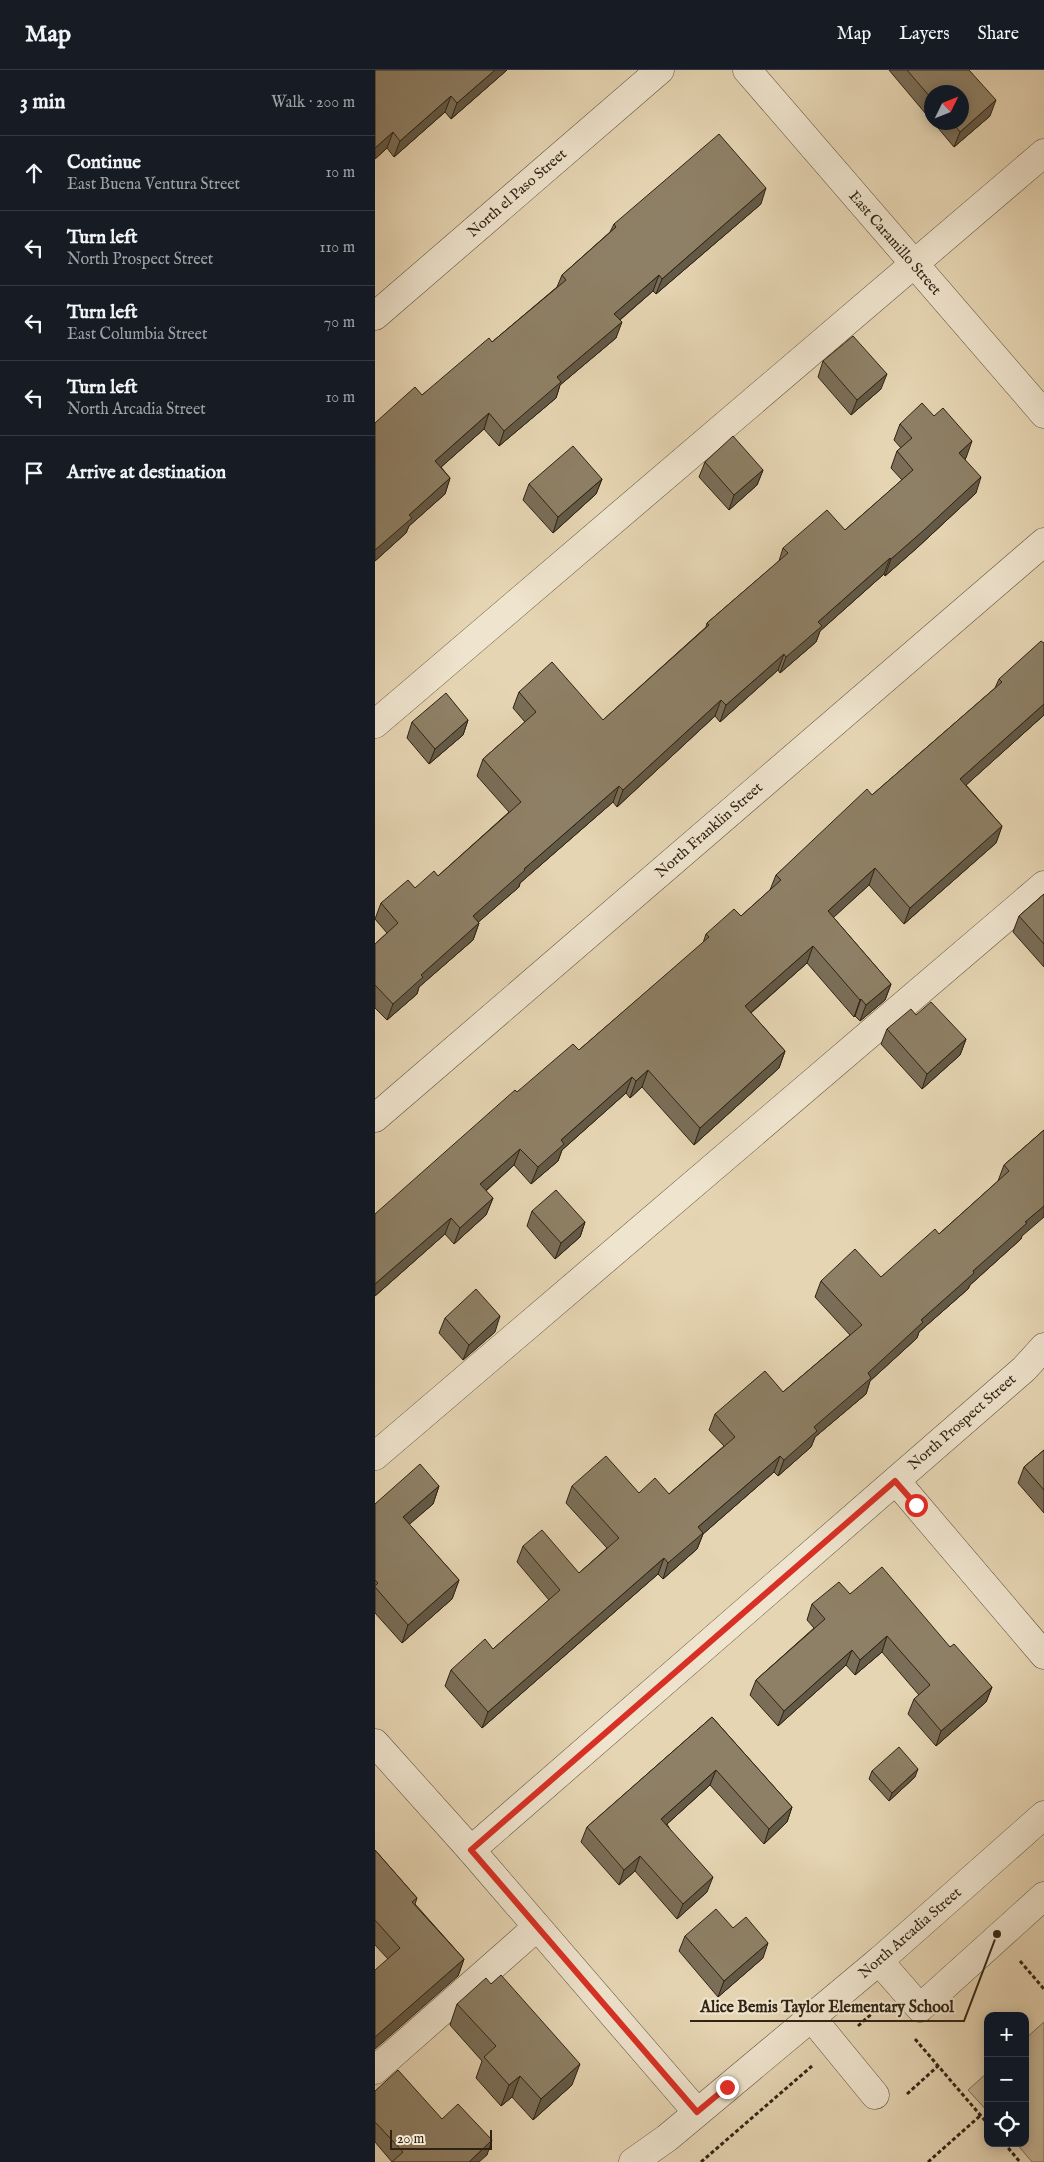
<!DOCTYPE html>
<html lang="en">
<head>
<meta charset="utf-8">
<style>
  :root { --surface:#171b24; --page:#242831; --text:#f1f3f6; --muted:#9ea1a6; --line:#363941 }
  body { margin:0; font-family:"IM FELL English",serif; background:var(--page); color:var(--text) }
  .controls { position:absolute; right:15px; bottom:15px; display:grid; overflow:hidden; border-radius:10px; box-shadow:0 2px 12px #0003 }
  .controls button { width:45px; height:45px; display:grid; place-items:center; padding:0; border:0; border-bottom:1px solid var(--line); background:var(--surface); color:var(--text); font:25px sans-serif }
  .compass { position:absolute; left:549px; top:15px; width:45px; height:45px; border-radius:50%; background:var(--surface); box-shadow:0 2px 12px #0003; rotate:47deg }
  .scale { position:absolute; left:15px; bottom:12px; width:102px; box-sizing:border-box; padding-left:5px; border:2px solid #2f2313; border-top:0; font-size:14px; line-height:18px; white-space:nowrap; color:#2f2313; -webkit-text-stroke:4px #efe4ce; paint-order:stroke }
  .stop { position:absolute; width:15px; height:15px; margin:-11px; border:4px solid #d93025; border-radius:50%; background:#fff }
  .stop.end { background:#d93025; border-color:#fff; box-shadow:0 1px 5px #0008 }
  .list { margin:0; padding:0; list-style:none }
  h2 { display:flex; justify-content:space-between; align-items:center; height:65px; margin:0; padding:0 20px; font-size:21px }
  h2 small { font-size:16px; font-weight:400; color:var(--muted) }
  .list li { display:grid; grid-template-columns:32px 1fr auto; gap:15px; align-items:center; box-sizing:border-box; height:75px; padding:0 20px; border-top:1px solid var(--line) }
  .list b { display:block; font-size:19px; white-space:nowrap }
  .list p { margin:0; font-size:16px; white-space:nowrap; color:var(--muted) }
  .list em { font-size:16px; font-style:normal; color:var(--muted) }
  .icon { flex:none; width:28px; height:28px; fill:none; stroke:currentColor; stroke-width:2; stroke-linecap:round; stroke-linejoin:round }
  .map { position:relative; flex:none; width:669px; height:2092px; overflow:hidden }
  header { display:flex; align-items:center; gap:30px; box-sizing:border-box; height:70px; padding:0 25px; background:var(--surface); border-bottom:1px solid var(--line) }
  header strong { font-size:24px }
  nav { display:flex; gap:28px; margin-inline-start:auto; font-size:18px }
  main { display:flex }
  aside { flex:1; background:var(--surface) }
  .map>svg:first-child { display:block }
</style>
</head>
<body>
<header>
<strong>Map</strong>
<nav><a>Map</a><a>Layers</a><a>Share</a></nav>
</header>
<main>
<aside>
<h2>3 min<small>Walk · 200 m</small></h2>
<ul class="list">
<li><svg class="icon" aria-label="ahead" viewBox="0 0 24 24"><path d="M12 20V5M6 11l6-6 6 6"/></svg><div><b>Continue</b><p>East Buena Ventura Street</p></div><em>10 m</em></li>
<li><svg class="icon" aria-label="left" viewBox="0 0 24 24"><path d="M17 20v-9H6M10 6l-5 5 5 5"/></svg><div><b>Turn left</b><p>North Prospect Street</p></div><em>110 m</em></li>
<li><svg class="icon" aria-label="left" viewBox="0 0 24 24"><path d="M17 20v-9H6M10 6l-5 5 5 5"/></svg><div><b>Turn left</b><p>East Columbia Street</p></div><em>70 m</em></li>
<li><svg class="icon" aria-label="left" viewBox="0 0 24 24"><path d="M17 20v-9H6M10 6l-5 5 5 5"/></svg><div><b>Turn left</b><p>North Arcadia Street</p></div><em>10 m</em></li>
<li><svg class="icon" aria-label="arrive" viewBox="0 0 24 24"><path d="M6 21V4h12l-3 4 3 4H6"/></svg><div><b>Arrive at destination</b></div></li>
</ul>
</aside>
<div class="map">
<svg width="669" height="2092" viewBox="0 0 669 2092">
  <rect width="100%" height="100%" fill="#e6d5b3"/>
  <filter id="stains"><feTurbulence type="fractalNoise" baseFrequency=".004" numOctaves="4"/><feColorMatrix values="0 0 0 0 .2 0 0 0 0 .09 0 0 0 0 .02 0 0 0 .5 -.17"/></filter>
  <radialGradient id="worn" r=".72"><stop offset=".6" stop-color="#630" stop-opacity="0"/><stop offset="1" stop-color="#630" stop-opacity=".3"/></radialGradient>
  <g fill="#c7b798" stroke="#7b6d56">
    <polygon points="669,1952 669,2092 657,2092 641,2073 650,2073 650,1969"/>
    <polygon points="613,2002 613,2042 593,2020"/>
  </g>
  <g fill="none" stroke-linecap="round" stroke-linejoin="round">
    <g stroke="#5d503b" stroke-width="29">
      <g id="minor">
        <polyline points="372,0 669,344"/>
        <polyline points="0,246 285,0"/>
        <polyline points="0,654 669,83"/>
        <polyline points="0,1048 669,472"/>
        <polyline points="0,1386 669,815"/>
        <polyline points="521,1411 669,1585"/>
        <polyline points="0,1673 96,1780 322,2042"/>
        <polyline points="96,1780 649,1299 669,1277"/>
        <polyline points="504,1891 545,1938 669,1826"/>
        <polyline points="436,1947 500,2025"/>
        <polyline points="0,2000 162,1857"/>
        <polyline points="258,2092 292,2068 504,1891 669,1745"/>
      </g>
    </g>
    <g stroke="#2f2313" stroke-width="3" stroke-dasharray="4 2.5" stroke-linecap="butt">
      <polyline points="645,1891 669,1919"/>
      <polyline points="483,1956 503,1938"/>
      <polyline points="540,1969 613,2054"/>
      <polyline points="532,2024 563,1996"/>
      <polyline points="629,2073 645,2092"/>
      <polyline points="326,2092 437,1996"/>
      <polyline points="553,2092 606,2045"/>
    </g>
    <use href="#minor" stroke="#efe4ce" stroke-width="28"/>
  </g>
  <g fill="#7a6e58" stroke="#2f2313">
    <polygon points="0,0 132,0 76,49 70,42 19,87 12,78 0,89"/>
    <polygon points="514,0 594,0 615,46 579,77 558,52 586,52 556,22 556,50"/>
    <polygon points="386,134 281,224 278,221 245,250 241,268 185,315 181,328 124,376 109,359 66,397 75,408 70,424 34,456 31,463 0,491 0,353 47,325 117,272 182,217 187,205 235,162 239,154"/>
    <polygon points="448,291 506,319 476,345 443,307"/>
    <polygon points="525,354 591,388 590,389 601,423 543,477 510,506 509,504 445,561 441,572 405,603 403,600 345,652 340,646 242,737 238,732 145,813 144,817 103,852 104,853 98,870 44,917 42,924 12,950 0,938 0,874 12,863 0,849 6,833 40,818 63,806 134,742 102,706 108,689 150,652 138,638 144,622 228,650 331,557 332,553 404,491 408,478 470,460 527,410 516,398 522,381 526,378 519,370"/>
    <polygon points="330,392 388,400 382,415 354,440 324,407"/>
    <polygon points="227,409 221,424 178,463 148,430 154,414"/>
    <polygon points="624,609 669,645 591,715 627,756 621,773 529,854 494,815 458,847 516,914 510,930 485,951 480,946 479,947 432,893 376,943 410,981 404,998 319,1075 267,1017 255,1028 251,1023 187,1080 183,1091 156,1114 139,1095 111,1121 118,1128 111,1145 79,1174 70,1164 0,1226 142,1022 204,980 328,873 331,864 366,846 395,820 401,805 497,725 620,618"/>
    <polygon points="93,650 88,665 54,694 32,668 37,652"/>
    <polygon points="669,824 669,897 638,862 644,846"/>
    <polygon points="541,945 591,969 585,985 547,1019 506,974 512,959"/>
    <polygon points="669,1060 646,1169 595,1215 593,1219 544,1262 542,1268 495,1311 491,1324 440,1367 436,1377 403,1406 399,1402 328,1464 322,1479 288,1509 283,1504 107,1658 70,1616 76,1600 118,1579 174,1530 142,1492 148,1476 204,1503 232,1478 191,1433 197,1416 264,1423 294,1424 349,1376 334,1360 340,1344 408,1322 475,1265 440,1227 446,1211 506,1207 564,1164 623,1111 629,1095"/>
    <polygon points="157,1141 210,1152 205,1167 180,1189 152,1156"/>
    <polygon points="70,1248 120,1262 88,1290 64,1263"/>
    <polygon points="669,1380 669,1443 643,1413 649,1397"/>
    <polygon points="64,1416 58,1434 34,1454 84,1510 77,1529 27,1573 0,1543 0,1434"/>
    <polygon points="475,1524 575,1577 617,1617 611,1632 561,1676 533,1644 539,1629 544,1625 507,1582 480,1605 471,1595 403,1656 375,1625 381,1610 439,1558 432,1550 437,1534"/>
    <polygon points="337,1647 417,1737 412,1752 389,1774 335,1715 292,1754 332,1822 302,1849 260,1801 244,1815 206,1772 212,1757"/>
    <polygon points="497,1701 540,1707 514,1731 494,1709"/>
    <polygon points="0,1780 42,1828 40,1834 89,1889 83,1906 13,1889 0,1875"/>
    <polygon points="358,1858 388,1888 343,1927 304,1881 310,1866"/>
    <polygon points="82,1934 197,2015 158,2050 137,2027 126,2036 101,2008 107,1991 75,1955"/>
    <polygon points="0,2021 67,2049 112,2085 17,2092 0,2072"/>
  </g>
  <g fill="#635a47" stroke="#2f2313">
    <polygon points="120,0 132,0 76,49 82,33"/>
    <polygon points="76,26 70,42 19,87 25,71"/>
    <polygon points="621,30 615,46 579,77 585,62"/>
    <polygon points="18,62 12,78 0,89 0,78"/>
    <polygon points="391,118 386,134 281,224 287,209"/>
    <polygon points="284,205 278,221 234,259 239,244"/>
    <polygon points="247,252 241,268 185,315 181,328 124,376 129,361 182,307"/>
    <polygon points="512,304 506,319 476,345 482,330"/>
    <polygon points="114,343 109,359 55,407 60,391"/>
    <polygon points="597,371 591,388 578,399 584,383"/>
    <polygon points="388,400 382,415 354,440 359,425"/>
    <polygon points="606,407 601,423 543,477 510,506 516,489"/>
    <polygon points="75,408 70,424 34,456 31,463 0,491 0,480 34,445"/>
    <polygon points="227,409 221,424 178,463 183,447"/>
    <polygon points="515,488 509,504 445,561 441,572 405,603 411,587 443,552"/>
    <polygon points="409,584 403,600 345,652 351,635"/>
    <polygon points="346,630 340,646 242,737 248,720"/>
    <polygon points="669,634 669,645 579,726 585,709"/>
    <polygon points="93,650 88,665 54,694 60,679"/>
    <polygon points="244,716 238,732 145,813 144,817 92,862 98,846 149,799"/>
    <polygon points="627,756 621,773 529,854 535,838"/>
    <polygon points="500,798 494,815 447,858 453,841"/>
    <polygon points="104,853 98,870 44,917 42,924 12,950 18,934 46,905"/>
    <polygon points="438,876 432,893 364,953 370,936"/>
    <polygon points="516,914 510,930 485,951 491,935"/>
    <polygon points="486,929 480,946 479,947 485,930"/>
    <polygon points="591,969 585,985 547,1019 552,1004"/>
    <polygon points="410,981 404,998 319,1075 325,1058"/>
    <polygon points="273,1000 267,1017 255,1028 261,1011"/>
    <polygon points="257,1007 251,1023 187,1080 183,1091 156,1114 163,1097 186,1070"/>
    <polygon points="145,1079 139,1095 99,1131 105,1114"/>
    <polygon points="118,1128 111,1145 79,1174 85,1158"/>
    <polygon points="669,1136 669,1147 647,1166 646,1169 595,1215 593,1219 544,1262 542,1268 495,1311 491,1324 440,1367 436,1377 403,1406 409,1390 439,1357 546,1250 650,1152"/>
    <polygon points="76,1148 70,1164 0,1226 0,1214"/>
    <polygon points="210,1152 205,1167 180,1189 186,1173"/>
    <polygon points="125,1246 120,1262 88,1290 94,1275"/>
    <polygon points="405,1386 399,1402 328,1464 322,1479 288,1509 293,1493 323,1457"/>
    <polygon points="64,1416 58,1434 22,1465 28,1447"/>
    <polygon points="289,1488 283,1504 107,1658 113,1642"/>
    <polygon points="84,1510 77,1529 27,1573 33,1555"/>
    <polygon points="512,1566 507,1582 480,1605 485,1590"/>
    <polygon points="477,1580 471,1595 403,1656 409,1641"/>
    <polygon points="617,1617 611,1632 561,1676 566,1661"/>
    <polygon points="543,1699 540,1707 514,1731 517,1723"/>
    <polygon points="341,1700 335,1715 281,1764 286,1749"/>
    <polygon points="417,1737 412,1752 389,1774 394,1759"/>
    <polygon points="265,1786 260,1801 244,1815 249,1800"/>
    <polygon points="338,1807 332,1822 302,1849 308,1834"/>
    <polygon points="393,1873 388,1888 343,1927 349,1911"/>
    <polygon points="89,1889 83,1906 0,1979 0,1967"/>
    <polygon points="205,1994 197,2015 158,2050 166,2029"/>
    <polygon points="145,2006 137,2027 126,2036 134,2015"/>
    <polygon points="117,2070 112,2085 104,2092 94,2092"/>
  </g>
  <g fill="#8e8066" stroke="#2f2313">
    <polygon points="0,0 120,0 82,33 76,26 25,71 18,62 0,78"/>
    <polygon points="532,0 594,0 621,30 585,62 577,52 586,52 586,22 556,22 556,28"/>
    <polygon points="344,64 391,118 287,209 284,205 239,244 247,252 182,307 186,312 129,361 114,343 60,391 75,408 34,445 37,448 0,480 0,353 40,317 47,325 114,268 117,272 191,210 187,205 241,157 239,154"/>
    <polygon points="478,266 512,304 482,330 448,291"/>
    <polygon points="547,333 559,346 568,338 597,371 584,383 606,407 549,460 516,489 515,488 443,552 447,556 411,587 409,584 351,635 346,630 248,720 244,716 149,799 150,800 98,846 104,853 46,905 48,907 18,934 0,915 0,874 23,853 6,833 33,810 40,818 59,801 63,806 146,732 108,689 161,642 144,622 177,592 228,650 334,555 332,553 413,483 408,478 452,440 470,460 538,400 522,381 537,368 525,354"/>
    <polygon points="358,366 388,400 359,425 330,392"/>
    <polygon points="198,376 227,409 183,447 154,414"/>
    <polygon points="666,571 669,573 669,634 585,709 627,756 535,838 500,798 453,841 516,914 491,935 486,929 485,930 438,876 370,936 410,981 325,1058 273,1000 261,1011 257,1007 186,1070 189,1074 163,1097 145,1079 105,1114 118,1128 85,1158 76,1148 0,1214 0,1144 140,1020 142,1022 198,974 204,980 334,867 331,864 359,839 366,846 406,810 401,805 492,719 497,725 627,612 624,609"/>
    <polygon points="71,623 93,650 60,679 37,652"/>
    <polygon points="669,824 669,874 644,846"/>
    <polygon points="556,932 591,969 552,1004 512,959 536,939 541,945"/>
    <polygon points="669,1060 669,1136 650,1152 652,1153 598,1201 599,1203 546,1250 548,1252 493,1303 496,1308 439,1357 442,1361 409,1390 405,1386 323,1457 328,1463 293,1493 289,1488 113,1642 76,1600 110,1569 118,1579 185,1520 148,1476 167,1460 204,1503 244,1468 197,1416 231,1386 264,1423 280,1408 294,1424 360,1367 340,1344 390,1301 408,1322 487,1255 446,1211 480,1179 506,1207 560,1159 564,1164 634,1101 629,1095"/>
    <polygon points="181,1120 210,1152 186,1173 157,1141"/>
    <polygon points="101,1219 125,1246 94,1275 70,1248"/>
    <polygon points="669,1380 669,1420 649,1397"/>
    <polygon points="45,1394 64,1416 28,1447 84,1510 33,1555 0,1517 0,1516 3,1513 0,1510 0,1434"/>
    <polygon points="507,1497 575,1577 579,1574 617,1617 566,1661 539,1629 555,1615 512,1566 485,1590 477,1580 409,1641 381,1610 450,1549 437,1534 464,1512 475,1524"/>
    <polygon points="337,1647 417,1737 394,1759 341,1700 286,1749 338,1807 308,1834 265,1786 249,1800 212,1757"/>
    <polygon points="524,1677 543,1699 517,1723 497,1701"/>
    <polygon points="0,1780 42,1828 37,1832 89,1889 0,1967 0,1900 25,1878 0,1850"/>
    <polygon points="341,1839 358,1858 371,1847 393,1873 349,1911 310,1866"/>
    <polygon points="126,1905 205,1994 166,2029 145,2006 134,2015 109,1987 121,1976 82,1934 111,1908 116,1914"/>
    <polygon points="23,2000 67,2049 83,2034 117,2070 94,2092 17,2092 28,2082 0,2052 0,2021"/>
  </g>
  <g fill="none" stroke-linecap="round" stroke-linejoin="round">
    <polyline stroke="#d93025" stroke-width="6" points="352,2017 322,2042 96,1780 520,1411 541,1435"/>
  </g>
  <g text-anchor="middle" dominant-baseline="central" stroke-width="4.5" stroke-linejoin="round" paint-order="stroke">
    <g font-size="15" fill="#2f2313" stroke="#efe4ce">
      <text transform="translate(142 123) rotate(-41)">North el Paso Street</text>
      <text transform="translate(520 173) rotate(49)">East Caramillo Street</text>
      <text transform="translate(334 760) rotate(-41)">North Franklin Street</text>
      <text transform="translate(587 1352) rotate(-41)">North Prospect Street</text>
      <text transform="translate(535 1863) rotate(-41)">North Arcadia Street</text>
    </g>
  </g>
  <path fill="none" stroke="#2f2313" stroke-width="2" d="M622 1864L589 1951H315"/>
  <circle fill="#2f2313" stroke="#efe4ce" stroke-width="2" cx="622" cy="1864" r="5"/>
  <g font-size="16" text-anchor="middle" font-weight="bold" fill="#2f2313" stroke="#efe4ce" stroke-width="4.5" stroke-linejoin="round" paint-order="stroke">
    <text x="452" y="1942">Alice Bemis Taylor Elementary School</text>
  </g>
  <rect width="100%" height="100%" filter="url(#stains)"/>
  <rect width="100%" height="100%" fill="url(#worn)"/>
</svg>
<div class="controls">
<button>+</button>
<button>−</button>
<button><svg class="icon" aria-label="locate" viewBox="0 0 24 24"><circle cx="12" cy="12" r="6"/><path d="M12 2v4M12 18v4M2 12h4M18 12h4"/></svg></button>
</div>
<svg class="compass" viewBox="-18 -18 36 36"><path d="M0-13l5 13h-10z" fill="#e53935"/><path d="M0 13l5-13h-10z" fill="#9ea1a6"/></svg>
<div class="scale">20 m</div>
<div class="stop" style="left:541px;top:1435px"></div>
<div class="stop end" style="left:352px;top:2017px"></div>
</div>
</main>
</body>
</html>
